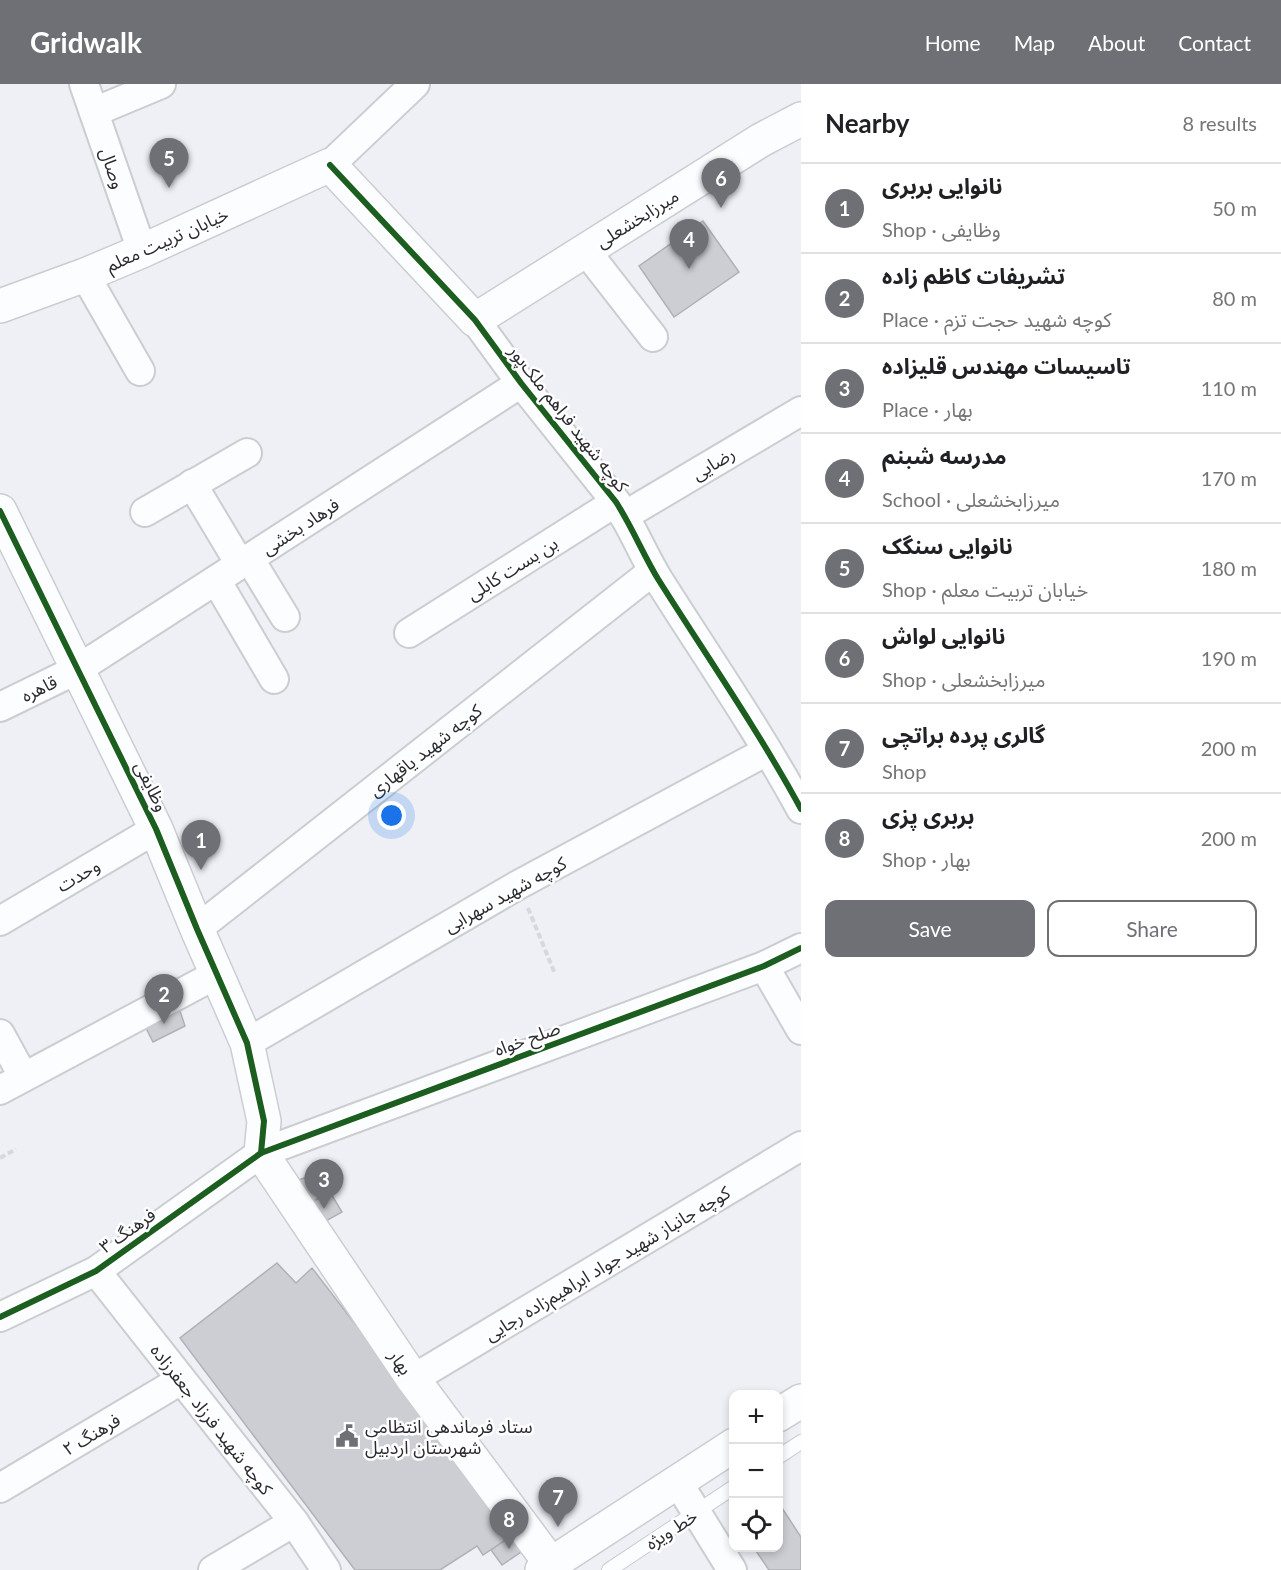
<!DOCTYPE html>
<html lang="en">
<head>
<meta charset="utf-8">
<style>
  :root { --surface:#fff; --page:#f2f2f2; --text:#202124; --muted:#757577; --line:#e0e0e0; --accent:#6e7075 }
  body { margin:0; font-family:Lato,"Noto Sans Arabic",sans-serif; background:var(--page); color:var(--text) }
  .controls { position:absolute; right:18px; bottom:18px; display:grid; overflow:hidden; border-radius:12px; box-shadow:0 3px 9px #0003 }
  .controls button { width:54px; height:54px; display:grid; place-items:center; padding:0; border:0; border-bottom:2px solid var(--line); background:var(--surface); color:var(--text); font:30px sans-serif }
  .you { position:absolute; left:392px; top:732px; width:21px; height:21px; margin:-15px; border:4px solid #fff; border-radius:50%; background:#1a73e8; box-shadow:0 0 0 9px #1a73e833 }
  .badge { display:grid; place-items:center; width:39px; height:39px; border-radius:50%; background:var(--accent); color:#fff; font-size:20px; font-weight:700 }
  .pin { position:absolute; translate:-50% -50px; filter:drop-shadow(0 2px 3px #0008) }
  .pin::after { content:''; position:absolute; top:32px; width:21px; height:18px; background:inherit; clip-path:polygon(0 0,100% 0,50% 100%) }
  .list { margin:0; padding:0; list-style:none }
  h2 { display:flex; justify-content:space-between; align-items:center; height:78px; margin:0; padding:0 24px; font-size:26px }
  h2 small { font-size:20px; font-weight:400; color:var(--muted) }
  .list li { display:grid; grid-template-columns:39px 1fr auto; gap:18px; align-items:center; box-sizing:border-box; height:90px; padding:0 24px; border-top:2px solid var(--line) }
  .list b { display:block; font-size:22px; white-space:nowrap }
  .list p { margin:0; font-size:20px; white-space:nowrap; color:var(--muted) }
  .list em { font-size:20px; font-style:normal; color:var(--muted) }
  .actions { display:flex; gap:12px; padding:18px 24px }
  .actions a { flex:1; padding:14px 0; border:2px solid var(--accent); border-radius:12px; text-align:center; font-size:21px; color:var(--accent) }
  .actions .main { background:var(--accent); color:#fff }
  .icon { flex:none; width:33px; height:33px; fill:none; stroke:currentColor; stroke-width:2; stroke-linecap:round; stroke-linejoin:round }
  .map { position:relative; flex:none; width:801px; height:1486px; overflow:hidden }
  header { display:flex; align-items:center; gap:36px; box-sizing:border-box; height:84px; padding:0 30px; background:var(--accent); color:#fff }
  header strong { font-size:28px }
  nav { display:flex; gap:33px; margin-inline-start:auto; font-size:21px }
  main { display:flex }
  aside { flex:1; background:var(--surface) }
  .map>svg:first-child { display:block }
</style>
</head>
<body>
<header>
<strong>Gridwalk</strong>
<nav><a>Home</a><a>Map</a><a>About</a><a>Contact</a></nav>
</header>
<main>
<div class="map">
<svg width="801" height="1486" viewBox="0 0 801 1486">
  <rect width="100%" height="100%" fill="#eef0f6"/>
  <g fill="#ccced3" stroke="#afb1b6" stroke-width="1.5">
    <polygon points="703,137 739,188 674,233 639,182"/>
    <polygon points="170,925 180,927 185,942 153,958 143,938"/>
    <polygon points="317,1088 330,1108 305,1122 295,1098"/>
    <polygon points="330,1108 342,1128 317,1142 305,1122"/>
    <polygon points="277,1179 296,1199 312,1184 516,1449 483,1471 477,1462 440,1486 355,1486 180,1254"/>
    <polygon points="780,1421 801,1453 801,1486 769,1486 754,1464 778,1464 778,1422"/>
    <polygon points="516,1449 527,1464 502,1481 491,1466"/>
  </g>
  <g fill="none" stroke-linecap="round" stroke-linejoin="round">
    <g stroke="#cbcdd1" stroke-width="16">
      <g id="lane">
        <polyline points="778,1373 801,1358"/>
        <polyline points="609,1486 734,1403"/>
      </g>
    </g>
    <g stroke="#cbcdd1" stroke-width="32">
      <g id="street">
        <polyline points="84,0 142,167"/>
        <polyline points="94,28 161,0"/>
        <polyline points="330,81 415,0"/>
        <polyline points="586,167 653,253"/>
        <polyline points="85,191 140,287"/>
        <path d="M475 236 521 299 616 418C632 443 643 470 658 495 706 571 758 646 801 725"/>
        <polyline points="192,400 240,480"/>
        <polyline points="145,428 247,369"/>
        <polyline points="624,432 801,327"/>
        <polyline points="249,474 285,533"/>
        <polyline points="216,496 274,595"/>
        <polyline points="409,549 616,418"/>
        <polyline points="0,623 78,585 521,299"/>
        <polyline points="0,837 156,745"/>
        <polyline points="197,845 653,487"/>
        <polyline points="764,882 801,946"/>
        <polyline points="0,950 23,992"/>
        <polyline points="247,959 518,801 767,667"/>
        <polyline points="0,1006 217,890"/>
        <polyline points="96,1187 294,1438 326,1486"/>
        <polyline points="0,1233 96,1187 261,1069 764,882 801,864"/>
        <polyline points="413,1295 801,1062"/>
        <polyline points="677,1397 732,1486"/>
        <polyline points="0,1404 181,1296"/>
        <polyline points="213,1486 294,1438"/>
      </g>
    </g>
    <g stroke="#cbcdd1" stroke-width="36">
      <g id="secondary">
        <polyline points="0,222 85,191 142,167 330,81 475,236 761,56 801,35"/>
        <polyline points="0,427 156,745 197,845 247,959 264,1037 261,1069 413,1295 551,1480"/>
        <polyline points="778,1331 801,1317"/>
        <polyline points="542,1486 734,1361"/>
      </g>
    </g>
    <g stroke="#d8d8da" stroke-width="4" stroke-dasharray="6 3" stroke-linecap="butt">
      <polyline points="528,824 555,890"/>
      <polyline points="0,1074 16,1065"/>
    </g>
    <use href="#lane" stroke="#fcfdfe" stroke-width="14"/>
    <use href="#street" stroke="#fcfdfe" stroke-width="28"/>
    <use href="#secondary" stroke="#fcfdfe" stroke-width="33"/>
    <g stroke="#fff" stroke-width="10">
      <g id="cycleway">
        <path d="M330 81 475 236 521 299 616 418C632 443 643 470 658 495 706 571 758 646 801 725"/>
        <polyline points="0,427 156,745 197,845 247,959 264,1037 261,1069"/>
        <polyline points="0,1233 96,1187 261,1069 764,882 801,864"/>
      </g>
    </g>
    <use href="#cycleway" stroke="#1b5e20" stroke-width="6"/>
  </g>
  <defs>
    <g id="civic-bare" transform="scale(1.8)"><path d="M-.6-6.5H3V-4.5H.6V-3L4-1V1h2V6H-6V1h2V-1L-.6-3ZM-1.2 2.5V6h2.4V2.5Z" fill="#6e7075" stroke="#fff" stroke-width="2.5" paint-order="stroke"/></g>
  </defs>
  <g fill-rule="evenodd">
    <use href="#civic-bare" x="347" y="1352"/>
  </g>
  <g text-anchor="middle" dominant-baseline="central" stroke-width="5" stroke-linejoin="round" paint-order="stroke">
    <g font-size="18" fill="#292b30" stroke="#fff">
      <text transform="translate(113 84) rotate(71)">وصال</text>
      <text transform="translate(637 134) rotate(-32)">میرزابخشعلی</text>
      <text transform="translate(167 155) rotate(-24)">خیابان تربیت معلم</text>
      <text transform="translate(569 334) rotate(52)">کوچه شهید فراهم ملک‌پور</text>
      <text transform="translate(713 379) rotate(-31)">رضایی</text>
      <text transform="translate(300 442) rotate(-33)">فرهاد بخشی</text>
      <text transform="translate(512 484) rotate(-32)">بن بست کابلی</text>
      <text transform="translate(39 604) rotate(-26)">قاهره</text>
      <text transform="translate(425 666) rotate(-38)">کوچه شهید یاقهاری</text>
      <text transform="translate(152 702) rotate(64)">وظایفی</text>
      <text transform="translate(78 791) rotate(-31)">وحدت</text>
      <text transform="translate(505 810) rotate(-29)">کوچه شهید سهرابی</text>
      <text transform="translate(527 954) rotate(-20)">صلح خواه</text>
      <text transform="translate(127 1146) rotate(-35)">فرهنگ ۳</text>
      <text transform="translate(607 1179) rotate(-31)">کوچه جانباز شهید جواد ابراهیم‌زاده رجایی</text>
      <text transform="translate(401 1278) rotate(56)">بهار</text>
      <text transform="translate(212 1335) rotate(52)">کوچه شهید فرزاد جعفرزاده</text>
      <text transform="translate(91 1350) rotate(-31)">فرهنگ ۲</text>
      <text transform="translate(671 1445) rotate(-33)">خط ویژه</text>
    </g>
    <g font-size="18" fill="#292b30" stroke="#fff" text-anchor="start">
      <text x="365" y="1342">ستاد فرماندهی انتظامی<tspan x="365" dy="21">شهرستان اردبیل</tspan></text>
    </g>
  </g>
</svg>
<div class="controls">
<button>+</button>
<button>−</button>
<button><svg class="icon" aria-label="locate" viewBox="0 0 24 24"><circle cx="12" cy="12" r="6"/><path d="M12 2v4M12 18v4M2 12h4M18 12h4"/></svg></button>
</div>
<div class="you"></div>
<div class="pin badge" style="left:201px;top:786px">1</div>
<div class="pin badge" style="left:164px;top:940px">2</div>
<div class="pin badge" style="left:324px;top:1125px">3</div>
<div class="pin badge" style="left:689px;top:185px">4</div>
<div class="pin badge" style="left:169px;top:104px">5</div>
<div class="pin badge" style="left:721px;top:124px">6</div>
<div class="pin badge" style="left:558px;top:1443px">7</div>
<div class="pin badge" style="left:509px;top:1465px">8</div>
</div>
<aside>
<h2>Nearby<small>8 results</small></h2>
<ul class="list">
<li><span class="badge">1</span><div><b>نانوایی بربری</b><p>Shop · وظایفی</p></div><em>50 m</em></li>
<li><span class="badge">2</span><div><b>تشریفات کاظم زاده</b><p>Place · کوچه شهید حجت تزم</p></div><em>80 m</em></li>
<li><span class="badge">3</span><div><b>تاسیسات مهندس قلیزاده</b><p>Place · بهار</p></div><em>110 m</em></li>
<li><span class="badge">4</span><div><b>مدرسه شبنم</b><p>School · میرزابخشعلی</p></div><em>170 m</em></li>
<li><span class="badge">5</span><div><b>نانوایی سنگک</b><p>Shop · خیابان تربیت معلم</p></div><em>180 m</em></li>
<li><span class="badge">6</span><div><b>نانوایی لواش</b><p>Shop · میرزابخشعلی</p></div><em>190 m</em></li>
<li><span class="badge">7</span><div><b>گالری پرده براتچی</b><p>Shop</p></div><em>200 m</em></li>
<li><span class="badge">8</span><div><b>بربری پزی</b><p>Shop · بهار</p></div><em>200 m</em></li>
</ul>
<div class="actions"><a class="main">Save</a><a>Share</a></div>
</aside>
</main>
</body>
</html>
